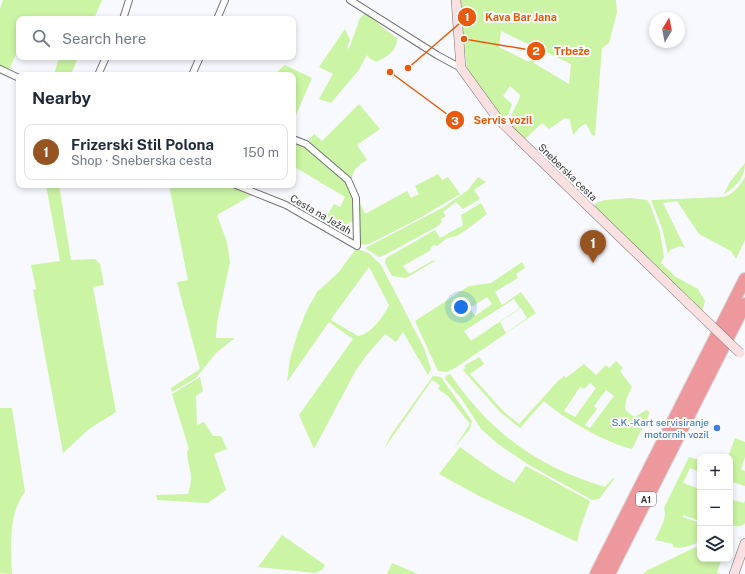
<!DOCTYPE html>
<html lang="en">
<head>
<meta charset="utf-8">
<style>
  :root { --surface:#fff; --page:#f2f2f3; --text:#1f2937; --muted:#747a83; --line:#e0e1e3; --accent:#965422 }
  body { margin:0; font-family:"Public Sans",sans-serif; background:var(--page); color:var(--text) }
  .controls { position:absolute; right:12px; bottom:12px; display:grid; overflow:hidden; border-radius:8px; box-shadow:0 2px 6px #0003 }
  .controls button { width:36px; height:36px; display:grid; place-items:center; padding:0; border:0; border-bottom:1px solid var(--line); background:var(--surface); color:var(--text); font:20px sans-serif }
  .compass { position:absolute; left:649px; top:12px; width:36px; height:36px; border-radius:50%; background:var(--surface); box-shadow:0 2px 6px #0003; rotate:10deg }
  .you { position:absolute; left:461px; top:307px; width:14px; height:14px; margin:-10px; border:3px solid #fff; border-radius:50%; background:#1a73e8; box-shadow:0 0 0 6px #1a73e833 }
  .badge { display:grid; place-items:center; width:26px; height:26px; border-radius:50%; background:var(--accent); color:#fff; font-size:13px; font-weight:700 }
  .pin { position:absolute; translate:-50% -33px; filter:drop-shadow(0 1px 2px #0008) }
  .pin::after { content:''; position:absolute; top:21px; width:14px; height:12px; background:inherit; clip-path:polygon(0 0,100% 0,50% 100%) }
  .list { margin:0; padding:0; list-style:none }
  h2 { display:flex; justify-content:space-between; align-items:center; height:52px; margin:0; padding:0 16px; font-size:17px }
  h2 small { font-size:13px; font-weight:400; color:var(--muted) }
  .list li { display:grid; grid-template-columns:26px 1fr auto; gap:12px; align-items:center; box-sizing:border-box; height:56px; margin:0 8px 8px; padding:0 8px; border:1px solid var(--line); border-radius:8px }
  .list b { display:block; font-size:15px; white-space:nowrap }
  .list p { margin:0; font-size:13px; white-space:nowrap; color:var(--muted) }
  .list em { font-size:13px; font-style:normal; color:var(--muted) }
  .icon { flex:none; width:22px; height:22px; fill:none; stroke:currentColor; stroke-width:2; stroke-linecap:round; stroke-linejoin:round }
  .map { position:relative; flex:none; width:745px; height:574px; overflow:hidden }
  .search { position:absolute; background:var(--surface); box-shadow:0 2px 6px #0003; left:16px; top:16px; width:280px; height:44px; display:flex; align-items:center; gap:10px; box-sizing:border-box; padding:0 14px; border-radius:8px; color:var(--muted); font-size:15px }
  .panel { position:absolute; background:var(--surface); box-shadow:0 2px 6px #0003; left:16px; top:72px; width:280px; height:116px; border-radius:8px }
  .map>svg:first-child { display:block }
</style>
</head>
<body>
<div class="map">
<svg width="745" height="574" viewBox="0 0 745 574">
  <rect width="100%" height="100%" fill="#f8f8ff"/>
  <g fill="#cbf4a4" fill-rule="evenodd">
    <polygon points="3,0 102,0 94,19 19,19 19,48 8,72 0,68 0,9"/>
    <path d="M459 0H616L617 12 609 43 602 48 595 136 592 135 586 124 581 126 573 135 570 120 565 118 549 129 542 123 524 140 510 123C510 111 519 105 520 95L510 86 503 96 512 104 509 113 504 120 470 75 467 68ZM501 31 534 47 529 62 499 47ZM540 49 571 64 569 84 534 63Z"/>
    <path d="M365 13C377 22 385 30 397 38 398 50 386 58 376 62L369 58 367 55 358 71 331 103 319 99 333 74 319 67 345 29 350 40 347 47 349 49 360 18Z"/>
    <polygon points="59,57 78,57 71,75 54,75"/>
    <polygon points="285,65 312,78 293,122 293,75 278,75 278,71"/>
    <path d="M359 104 380 129 357 145 367 160C358 165 353 170 351 181L309 143 310 139 314 134 322 141Z"/>
    <polygon points="293,141 300,142 338,172 353,191 353,223 351,221 339,235 323,222 334,204 340,207 345,197 293,166"/>
    <path d="M745 163C745 177 736 187 724 194L730 182Z"/>
    <polygon points="438,174 442,180 448,177 460,194 418,219 369,244 360,245 357,240 360,203 365,214 407,191 411,198 419,194 415,186"/>
    <polygon points="478,177 486,182 474,190 480,199 463,209 456,202 443,212 446,216 441,219 442,222 438,226 383,256 379,257 365,248 444,207 468,190"/>
    <path d="M745 177V240L736 259 731 251 699 234 677 201 663 203 685 248 680 246 670 250 668 254 662 228 651 200 723 197C734 194 740 186 745 177Z"/>
    <polygon points="46,185 59,185 71,260 95,259 100,264 104,285 93,287 116,412 89,429 63,453 33,290 36,289 31,265 60,261"/>
    <polygon points="169,185 231,185 252,195 217,215 227,242 230,262 217,323 216,338 235,338 216,353 196,378 172,392 171,388 200,369 177,282 188,280"/>
    <polygon points="630,198 647,200 650,204 660,232 664,257 661,263 676,277 698,289 705,301 702,312 594,206 596,203 605,200"/>
    <polygon points="481,203 487,214 466,230 457,236 447,238 437,246 434,245 430,248 431,250 403,266 409,274 434,260 435,261 406,278 392,276 385,263 386,258 435,230 440,238 463,225 461,215"/>
    <path d="M355 250H361L370 254 381 265 424 348 431 369 428 375 403 332 396 342 385 334 366 356 356 370 314 449 299 415 353 339 329 322 287 382 290 359 298 332 307 310 317 292 339 272ZM369 267 389 305C384 316 370 335 358 336L331 320V319Z"/>
    <path d="M522 262 525 268 516 274 518 278 495 292 502 305 521 292 536 313 455 368 447 372 438 371 415 321 469 286 491 283ZM487 297 492 304 475 316 470 308ZM514 299 520 308 471 341 464 331ZM521 308 527 318 506 333 500 322Z"/>
    <path d="M479 357 484 364 470 374 504 412 519 424 558 381 564 376 566 378 584 364 596 375 606 365 609 368 616 361 623 368 620 371 632 387 626 400 625 409 631 415 635 417 646 410 650 412 632 449C606 443 564 419 544 401L520 428 500 412 463 370 466 368 464 366ZM590 383 596 388 575 417 564 411 580 387 584 389ZM606 390 614 396 590 428 585 425 597 409 594 406Z"/>
    <path d="M450 374C490 432 537 467 605 487L614 477V479L599 499 592 500 529 465 498 444 481 429 461 398 445 379 446 376Z"/>
    <polygon points="433,376 441,377 472,421 470,429 454,448 470,424 448,396 438,389 440,385 432,380 384,449 391,435"/>
    <path d="M200 377 203 391 196 396 197 425 204 422 213 436H221L227 449 214 454 226 490 208 503 157 500 156 495 188 494C195 474 188 470 187 452L189 449 172 394Z"/>
    <path d="M0 408H12L25 492C8 514 11 548 12 574L0 573Z"/>
    <polygon points="735,438 745,442 745,457 741,469 745,471 745,486 730,481 730,457 728,457"/>
    <polygon points="460,447 492,470 514,483 526,466 590,501 580,529 577,542 479,496 439,474"/>
    <path d="M689 457 700 460V472L690 468 683 483 700 489V521L683 515V517L700 523V541C692 546 682 549 673 547V544L655 540C659 531 668 517 664 508Z"/>
    <path d="M730 499 744 503 745 500V523C741 528 736 526 730 525Z"/>
    <polygon points="282,535 325,565 322,570 315,573 258,567"/>
    <polygon points="700,545 700,559 722,559 717,572 720,574 643,574 648,570"/>
    <polygon points="392,563 418,574 387,574"/>
  </g>
  <g fill="none" stroke-linecap="round" stroke-linejoin="round">
    <g stroke="#717177" stroke-width="8">
      <g id="street">
        <polyline points="350,0 437,55 461,68"/>
        <polyline points="123,19 129,0"/>
        <polyline points="217,19 225,0"/>
        <polyline points="0,69 19,78"/>
        <polyline points="98,75 106,57"/>
        <polyline points="192,75 200,57"/>
        <polyline points="236,185 286,205 357,246 356,198 348,180 306,144 293,139"/>
      </g>
    </g>
    <g stroke="#717177" stroke-width="10">
      <g id="secondary">
        <polyline points="456,0 461,68 498,119 690,305"/>
        <polyline points="734,574 745,543"/>
      </g>
    </g>
    <g stroke="#d6d6d6" stroke-width="14">
      <g id="highway">
        <polyline points="596,574 745,279"/>
        <polyline points="609,574 745,304"/>
      </g>
    </g>
    <use href="#street" stroke="#fff" stroke-width="6"/>
    <use href="#secondary" stroke="#fae0e1" stroke-width="9"/>
    <use href="#highway" stroke="#ed989c" stroke-width="12"/>
    <g stroke="#717177" stroke-width="10" stroke-linecap="butt">
      <polyline id="secondary-bridge" points="690,305 740,353"/>
    </g>
    <use href="#secondary-bridge" stroke="#fae0e1" stroke-width="9"/>
  </g>
  <circle fill="#3f7fe0" stroke="#fff" stroke-width="1.5" cx="717" cy="428" r="4"/>
  <g text-anchor="middle" dominant-baseline="central" stroke-width="4" stroke-linejoin="round" paint-order="stroke">
    <rect fill="#fff" stroke="#6e6e70" stroke-width="1" x="636" y="492" width="20" height="14" rx="3"/>
    <g font-size="9" font-weight="bold" fill="#303033">
      <text x="646" y="499">A1</text>
    </g>
    <g font-size="10" fill="#303033" stroke="#fff">
      <text transform="translate(568 172) rotate(44)">Sneberska cesta</text>
      <text transform="translate(321 214) rotate(30)">Cesta na Ježah</text>
    </g>
    <g font-size="10" fill="#366cbe" stroke="#fff" text-anchor="end">
      <text x="709" y="422">S.K.-Kart servisiranje<tspan x="709" dy="12">motornih vozil</tspan></text>
    </g>
  </g>
  <path fill="none" stroke="#e8590c" stroke-width="1.5" d="M408 68L467 17M464 39L536 51M390 72L455 120"/>
  <g fill="#e8590c" stroke="#fff" stroke-width="1.5">
    <circle cx="408" cy="68" r="4"/>
    <circle cx="464" cy="39" r="4"/>
    <circle cx="390" cy="72" r="4"/>
    <circle cx="467" cy="17" r="10"/>
    <circle cx="536" cy="51" r="10"/>
    <circle cx="455" cy="120" r="10"/>
  </g>
  <g font-size="12" text-anchor="middle" font-weight="bold" fill="#fff">
    <text x="467" y="21">1</text>
    <text x="536" y="55">2</text>
    <text x="455" y="125">3</text>
  </g>
  <g font-size="11" text-anchor="middle" font-weight="bold" fill="#e8590c" stroke="#fff" stroke-width="4" stroke-linejoin="round" paint-order="stroke">
    <text x="521" y="21">Kava Bar Jana</text>
    <text x="572" y="55">Trbeže</text>
    <text x="503" y="124">Servis vozil</text>
  </g>
</svg>
<div class="controls">
<button>+</button>
<button>−</button>
<button><svg class="icon" aria-label="layers" viewBox="0 0 24 24"><path d="M12 4l9 5-9 5-9-5zM3 14l9 5 9-5"/></svg></button>
</div>
<svg class="compass" viewBox="-18 -18 36 36"><path d="M0-13l5 13h-10z" fill="#e53935"/><path d="M0 13l5-13h-10z" fill="#747a83"/></svg>
<div class="you"></div>
<div class="pin badge" style="left:593px;top:263px">1</div>
<div class="search"><svg class="icon" aria-label="search" viewBox="0 0 24 24"><circle cx="10" cy="10" r="6"/><path d="M15 15l6 6"/></svg>Search here</div>
<section class="panel">
<h2>Nearby<small></small></h2>
<ul class="list">
<li><span class="badge">1</span><div><b>Frizerski Stil Polona</b><p>Shop · Sneberska cesta</p></div><em>150 m</em></li>
</ul>
</section>
</div>
</body>
</html>
